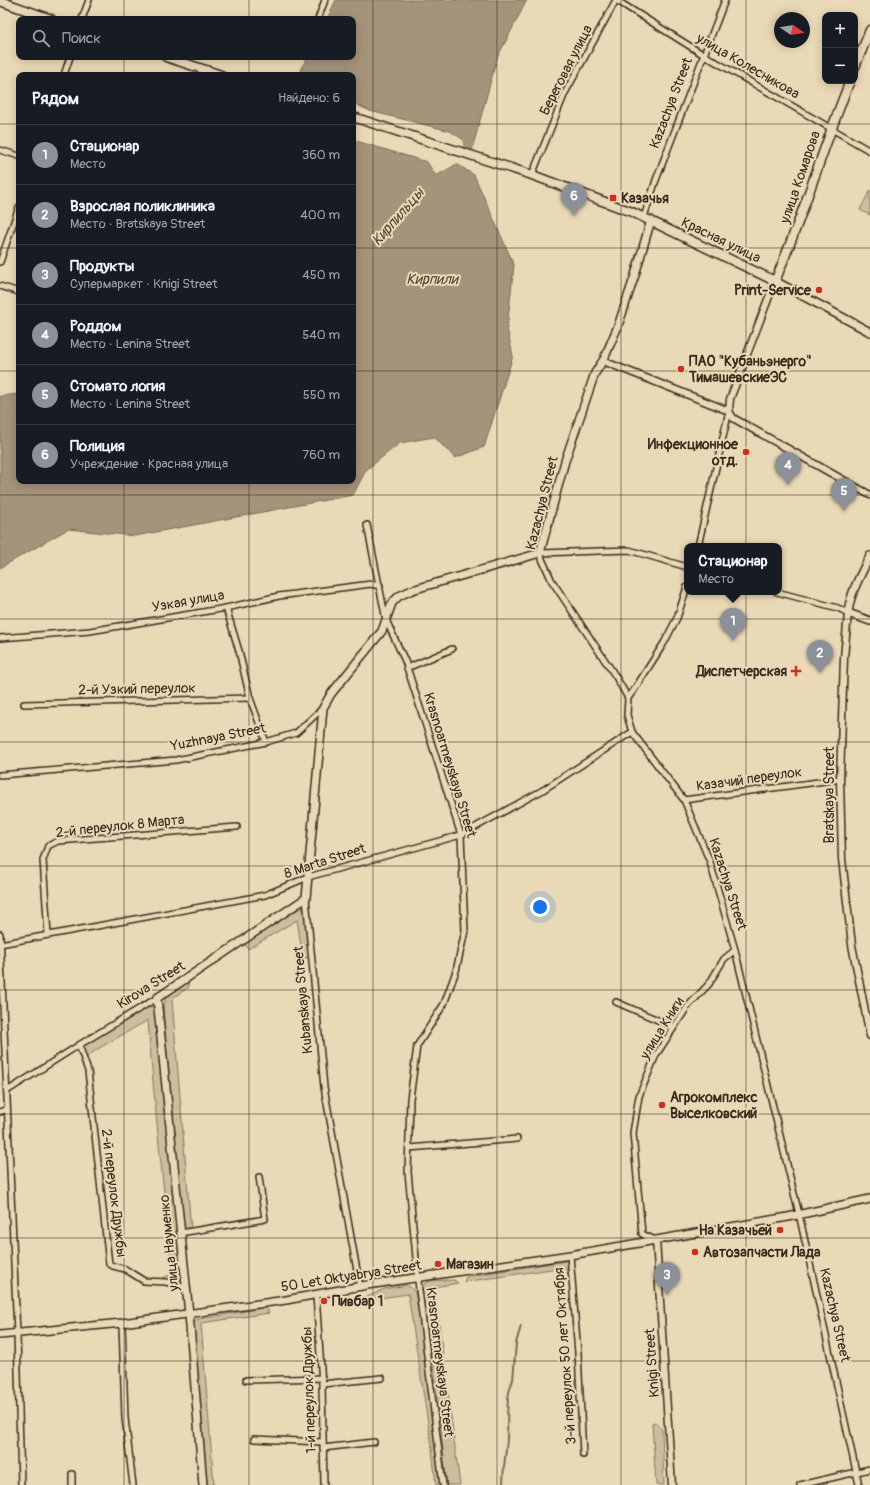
<!DOCTYPE html>
<html lang="ru">
<head>
<meta charset="utf-8">
<style>
  :root { --surface:#171b24; --page:#242831; --text:#f1f3f6; --muted:#9ea1a6; --line:#363941; --accent:#8c9099 }
  body { margin:0; font-family:Pangolin,sans-serif; background:var(--page); color:var(--text) }
  .controls { position:absolute; right:12px; top:12px; display:grid; overflow:hidden; border-radius:8px; box-shadow:0 2px 10px #0003 }
  .controls button { width:36px; height:36px; display:grid; place-items:center; padding:0; border:0; border-bottom:1px solid var(--line); background:var(--surface); color:var(--text); font:20px sans-serif }
  .compass { position:absolute; left:774px; top:12px; width:36px; height:36px; border-radius:50%; background:var(--surface); box-shadow:0 2px 10px #0003; rotate:102deg }
  .you { position:absolute; left:540px; top:907px; width:14px; height:14px; margin:-10px; border:3px solid #fff; border-radius:50%; background:#1a73e8; box-shadow:0 0 0 6px #1a73e833 }
  .badge { display:grid; place-items:center; width:26px; height:26px; border-radius:50%; background:var(--accent); color:#fff; font-size:13px; font-weight:700 }
  .pin { position:absolute; translate:-50% -33px; filter:drop-shadow(0 1px 2px #0008) }
  .pin::after { content:''; position:absolute; top:21px; width:14px; height:12px; background:inherit; clip-path:polygon(0 0,100% 0,50% 100%) }
  .popup { position:absolute; left:684px; top:543px; width:98px; height:52px; box-sizing:border-box; display:grid; place-content:center; border-radius:8px; background:var(--surface); filter:drop-shadow(0 1px 3px #0005); font-size:13px; white-space:nowrap; color:var(--muted) }
  .popup b { font-size:15px; color:var(--text) }
  .popup::after { content:''; position:absolute; left:50%; top:100%; margin-left:-8px; border:8px solid transparent; border-top-color:var(--surface) }
  .list { margin:0; padding:0; list-style:none }
  h2 { display:flex; justify-content:space-between; align-items:center; height:52px; margin:0; padding:0 16px; font-size:17px }
  h2 small { font-size:13px; font-weight:400; color:var(--muted) }
  .list li { display:grid; grid-template-columns:26px 1fr auto; gap:12px; align-items:center; box-sizing:border-box; height:60px; padding:0 16px; border-top:1px solid var(--line) }
  .list b { display:block; font-size:15px; white-space:nowrap }
  .list p { margin:0; font-size:13px; white-space:nowrap; color:var(--muted) }
  .list em { font-size:13px; font-style:normal; color:var(--muted) }
  .icon { flex:none; width:22px; height:22px; fill:none; stroke:currentColor; stroke-width:2; stroke-linecap:round; stroke-linejoin:round }
  .map { position:relative; flex:none; width:870px; height:1485px; overflow:hidden }
  .search { position:absolute; background:var(--surface); box-shadow:0 2px 10px #0003; left:16px; top:16px; width:340px; height:44px; display:flex; align-items:center; gap:10px; box-sizing:border-box; padding:0 14px; border-radius:8px; color:var(--muted); font-size:15px }
  .panel { position:absolute; background:var(--surface); box-shadow:0 2px 10px #0003; left:16px; top:72px; width:340px; height:412px; border-radius:8px }
  .map>svg:first-child { display:block }
</style>
</head>
<body>
<div class="map">
<svg width="870" height="1485" viewBox="0 0 870 1485">
  <rect width="100%" height="100%" fill="#ead9b6"/>
  <filter id="ink" filterUnits="userSpaceOnUse"><feTurbulence type="fractalNoise" baseFrequency=".025" numOctaves="2"/><feDisplacementMap in="SourceGraphic" scale="8" xChannelSelector="R" yChannelSelector="G"/><feConvolveMatrix kernelMatrix="1 2 1 2 8 2 1 2 1" color-interpolation-filters="sRGB"/></filter>
  <g filter="url(#ink)">
    <g fill="#cebd9d" stroke="#84745e">
      <polygon points="870,190 870,215 860,210"/>
      <polygon points="298,909 303,909 306,912 310,957 303,958 297,920 248,949 245,944"/>
      <polygon points="185,983 188,983 189,987 174,997 172,1000 191,1230 184,1230 163,1009 166,997"/>
      <path d="M149 1006 154 1008 156 1012 182 1275 180 1280 177 1282 159 1279 171 1275 172 1272C164 1188 154 1105 148 1020L101 1047 86 1057 82 1048 83 1044Z"/>
      <polygon points="565,1261 568,1262 568,1274 565,1267 464,1282 466,1277 469,1276"/>
      <path d="M454 1280 458 1283 434 1287 460 1485H447L434 1371 421 1290C423 1277 444 1281 454 1280Z"/>
      <polygon points="407,1285 410,1287 415,1292 429,1367 442,1485 436,1485 432,1449 408,1294 359,1301 384,1289"/>
      <polygon points="263,1308 267,1309 269,1313 201,1323 214,1485 207,1485 193,1324 194,1321 198,1319"/>
      <polygon points="655,1422 662,1429 664,1485 656,1485 652,1423"/>
    </g>
    <g fill="#a5937a" stroke="#7b6955">
      <polygon points="336,0 527,0 497,58 473,146 450,131 370,111 353,103 353,75 300,75 301,68 308,57 353,57 353,19 327,19"/>
      <polygon points="353,140 427,162 436,176 457,164 474,175 514,265 507,328 513,356 484,447 455,458 434,437 400,443 366,470 353,495 135,536 68,529 0,568 0,396 19,394 19,481 353,481"/>
    </g>
    <g fill="none" stroke-linecap="round" stroke-linejoin="round">
      <path stroke="#7b6955" stroke-width="2" d="M503 1485C503 1469 506 1454 507 1438 508 1419 505 1397 513 1380L516 1343 521 1326"/>
      <polyline stroke="#a5937a" stroke-width="11" points="468,150 470,129"/>
      <g stroke="#3b2a1e" stroke-width="8">
        <g id="minor">
          <polyline points="616,0 704,55 870,151"/>
          <polyline points="82,19 89,0"/>
          <polyline points="318,19 325,0"/>
          <polyline points="64,75 70,57"/>
          <polyline points="0,150 19,156"/>
          <polyline points="532,175 565,93 616,0"/>
          <polyline points="644,217 656,180 725,0"/>
          <polyline points="0,262 19,207"/>
          <polyline points="0,286 19,292"/>
          <polyline points="367,525 386,620 405,661 461,835 465,931 456,971 444,1004 417,1046 410,1099 408,1172 419,1290 443,1485"/>
          <polyline points="698,546 729,411"/>
          <polyline points="687,567 629,550 540,553 542,559 552,581 616,677 628,698 627,715 632,732 684,800 710,862 735,950 799,1214 859,1485"/>
          <polyline points="777,592 838,608 848,613"/>
          <polyline points="226,608 239,651 250,698 266,742"/>
          <polyline points="0,638 90,631 226,608 279,596 371,584 380,586"/>
          <polyline points="407,668 452,649"/>
          <polyline points="628,698 634,690 664,643 677,618 687,587"/>
          <polyline points="24,704 250,698"/>
          <polyline points="0,775 176,760 266,742 296,733 323,708"/>
          <polyline points="684,800 840,779"/>
          <polyline points="306,898 324,1087 360,1287"/>
          <polyline points="0,934 17,1334 21,1485"/>
          <polyline points="48,935 43,860 48,846 58,841 237,827"/>
          <polyline points="0,944 265,895 308,877 461,835 543,790 632,732"/>
          <polyline points="616,1002 674,1027"/>
          <polyline points="79,1045 88,1071 109,1264 113,1266 125,1269 144,1281 166,1282 186,1287"/>
          <polyline points="7,1091 79,1045 157,998"/>
          <polyline points="0,1112 7,1109"/>
          <polyline points="409,1148 517,1139"/>
          <polyline points="180,1233 265,1219 259,1177"/>
          <polyline points="655,1240 642,1234 633,1133 639,1096 656,1055 688,1006 709,984 724,959 735,950"/>
          <polyline points="570,1255 578,1353 583,1455"/>
          <polyline points="316,1295 322,1384 324,1485"/>
          <polyline points="122,1323 125,1418 133,1485"/>
          <polyline points="246,1380 322,1378"/>
          <polyline points="322,1384 382,1378"/>
          <polyline points="254,1439 323,1442"/>
          <polyline points="323,1448 374,1442"/>
          <polyline points="72,1474 72,1485"/>
          <polyline points="800,1485 870,1469"/>
        </g>
      </g>
      <g stroke="#3b2a1e" stroke-width="9">
        <g id="tertiary">
          <polyline points="604,359 608,363 729,411 733,418 870,495"/>
          <polyline points="729,411 730,399 775,281"/>
          <polyline points="848,613 844,658 840,779 842,859 852,945 870,1036"/>
          <polyline points="656,1240 672,1485"/>
        </g>
      </g>
      <g stroke="#3b2a1e" stroke-width="10">
        <g id="secondary">
          <polyline points="775,281 870,332"/>
          <path d="M870 556C861 574 850 593 848 613L870 621"/>
          <polyline points="0,1335 122,1323 286,1300 367,1285 570,1255 788,1217 870,1199"/>
          <polyline points="203,1485 189,1314 157,998 306,898 323,708 331,694 382,631 392,603 399,596 412,590 540,553 565,461 595,373 604,359 618,326 635,275 651,220"/>
        </g>
      </g>
      <g stroke="#3b2a1e" stroke-width="11">
        <g id="primary">
          <polyline points="0,1 51,19"/>
          <polyline points="166,57 221,75"/>
          <polyline points="855,67 870,30"/>
          <path d="M353 117 532 175 632 212 775 281C803 216 823 147 850 81"/>
        </g>
      </g>
      <use href="#minor" stroke="#ead9b6" stroke-width="5"/>
      <use href="#tertiary" stroke="#ead9b6" stroke-width="6"/>
      <use href="#secondary" stroke="#ead9b6" stroke-width="7"/>
      <use href="#primary" stroke="#ead9b6" stroke-width="8"/>
    </g>
  </g>
  <path fill="none" stroke="#3b2a1e" stroke-width="1" stroke-opacity="0.55" d="M124 0V19M249 0V19M373 0V1485M497 0V1485M621 0V1485M746 0V1485M124 57V75M249 57V75M0 124H19M353 124H870M0 248H19M353 248H870M0 371H19M353 371H870M124 481V1485M249 481V1485M0 495H870M0 619H870M0 742H870M0 866H870M0 990H870M0 1114H870M0 1238H870M0 1361H870"/>
  <g fill="#c8321e" stroke="#ead9b6" stroke-width="1.5">
    <rect x="609" y="194" width="8" height="8" rx="2"/>
    <circle cx="819" cy="290" r="4"/>
    <circle cx="681" cy="369" r="4"/>
    <circle cx="746" cy="452" r="4"/>
    <path d="M794 665h4v4h4v4h-4v4h-4v-4h-4v-4h4z"/>
    <circle cx="662" cy="1105" r="4"/>
    <circle cx="780" cy="1230" r="4"/>
    <circle cx="695" cy="1252" r="4"/>
    <circle cx="438" cy="1264" r="4"/>
    <circle cx="324" cy="1301" r="4"/>
  </g>
  <g text-anchor="middle" dominant-baseline="central" stroke-width="4" stroke-linejoin="round" paint-order="stroke">
    <g font-size="14" fill="#3b2a1e" stroke="#ead9b6">
      <text transform="translate(748 66) rotate(30)">улица Колесникова</text>
      <text transform="translate(566 70) rotate(-63)">Береговая улица</text>
      <text transform="translate(671 103) rotate(-69)">Kazachya Street</text>
      <text transform="translate(800 177) rotate(-71)">улица Комарова</text>
      <text transform="translate(721 240) rotate(26)">Красная улица</text>
      <text transform="translate(542 503) rotate(-76)">Kazachya Street</text>
      <text transform="translate(188 601) rotate(-10)">Узкая улица</text>
      <text transform="translate(137 689) rotate(-1)">2-й Узкий переулок</text>
      <text transform="translate(218 737) rotate(-11)">Yuzhnaya Street</text>
      <text transform="translate(450 765) rotate(73)">Krasnoarmeyskaya Street</text>
      <text transform="translate(749 779) rotate(-8)">Казачий переулок</text>
      <text transform="translate(829 795) rotate(-90)">Bratskaya Street</text>
      <text transform="translate(120 826) rotate(-6)">2-й переулок 8 Марта</text>
      <text transform="translate(325 861) rotate(-18)">8 Marta Street</text>
      <text transform="translate(728 884) rotate(72)">Kazachya Street</text>
      <text transform="translate(151 985) rotate(-32)">Kirova Street</text>
      <text transform="translate(303 1000) rotate(-95)">Kubanskaya Street</text>
      <text transform="translate(662 1028) rotate(-58)">улица Книги</text>
      <text transform="translate(114 1193) rotate(83)">2-й переулок Дружбы</text>
      <text transform="translate(169 1243) rotate(-96)">улица Науменко</text>
      <text transform="translate(351 1276) rotate(-9)">50 Let Oktyabrya Street</text>
      <text transform="translate(835 1315) rotate(77)">Kazachya Street</text>
      <text transform="translate(565 1356) rotate(-94)">3-й переулок 50 лет Октября</text>
      <text transform="translate(440 1362) rotate(83)">Krasnoarmeyskaya Street</text>
      <text transform="translate(652 1363) rotate(-94)">Knigi Street</text>
      <text transform="translate(309 1390) rotate(-92)">1-й переулок Дружбы</text>
    </g>
    <g font-size="14" font-weight="bold" fill="#3b2a1e" stroke="#ead9b6" text-anchor="start">
      <text x="621" y="198">Казачья</text>
      <text x="811" y="290" text-anchor="end">Print-Service</text>
      <text x="689" y="361">ПАО "Кубаньэнерго"<tspan x="689" dy="16">ТимашевскиеЭС</tspan></text>
      <text x="738" y="444" text-anchor="end">Инфекционное<tspan x="738" dy="16">отд.</tspan></text>
      <text x="787" y="671" text-anchor="end">Диспетчерская</text>
      <text x="670" y="1097">Агрокомплекс<tspan x="670" dy="16">Выселковский</tspan></text>
      <text x="772" y="1230" text-anchor="end">На Казачьей</text>
      <text x="703" y="1252">Автозапчасти Лада</text>
      <text x="446" y="1264">Магазин</text>
      <text x="332" y="1301">Пивбар 1</text>
    </g>
    <g font-size="15" font-style="italic" fill="#564435" stroke="#ead9b6">
      <text transform="translate(398 217) rotate(-49)">Кирпильцы</text>
      <text x="432" y="279">Кирпили</text>
    </g>
  </g>
</svg>
<div class="controls">
<button>+</button>
<button>−</button>
</div>
<svg class="compass" viewBox="-18 -18 36 36"><path d="M0-13l5 13h-10z" fill="#e53935"/><path d="M0 13l5-13h-10z" fill="#9ea1a6"/></svg>
<div class="you"></div>
<div class="pin badge" style="left:733px;top:641px">1</div>
<div class="popup"><b>Стационар</b>Место</div>
<div class="pin badge" style="left:820px;top:673px">2</div>
<div class="pin badge" style="left:667px;top:1295px">3</div>
<div class="pin badge" style="left:788px;top:485px">4</div>
<div class="pin badge" style="left:844px;top:511px">5</div>
<div class="pin badge" style="left:574px;top:216px">6</div>
<div class="search"><svg class="icon" aria-label="search" viewBox="0 0 24 24"><circle cx="10" cy="10" r="6"/><path d="M15 15l6 6"/></svg>Поиск</div>
<section class="panel">
<h2>Рядом<small>Найдено: 6</small></h2>
<ul class="list">
<li><span class="badge">1</span><div><b>Стационар</b><p>Место</p></div><em>360 m</em></li>
<li><span class="badge">2</span><div><b>Взрослая поликлиника</b><p>Место · Bratskaya Street</p></div><em>400 m</em></li>
<li><span class="badge">3</span><div><b>Продукты</b><p>Супермаркет · Knigi Street</p></div><em>450 m</em></li>
<li><span class="badge">4</span><div><b>Роддом</b><p>Место · Lenina Street</p></div><em>540 m</em></li>
<li><span class="badge">5</span><div><b>Стомато логия</b><p>Место · Lenina Street</p></div><em>550 m</em></li>
<li><span class="badge">6</span><div><b>Полиция</b><p>Учреждение · Красная улица</p></div><em>760 m</em></li>
</ul>
</section>
</div>
</body>
</html>
